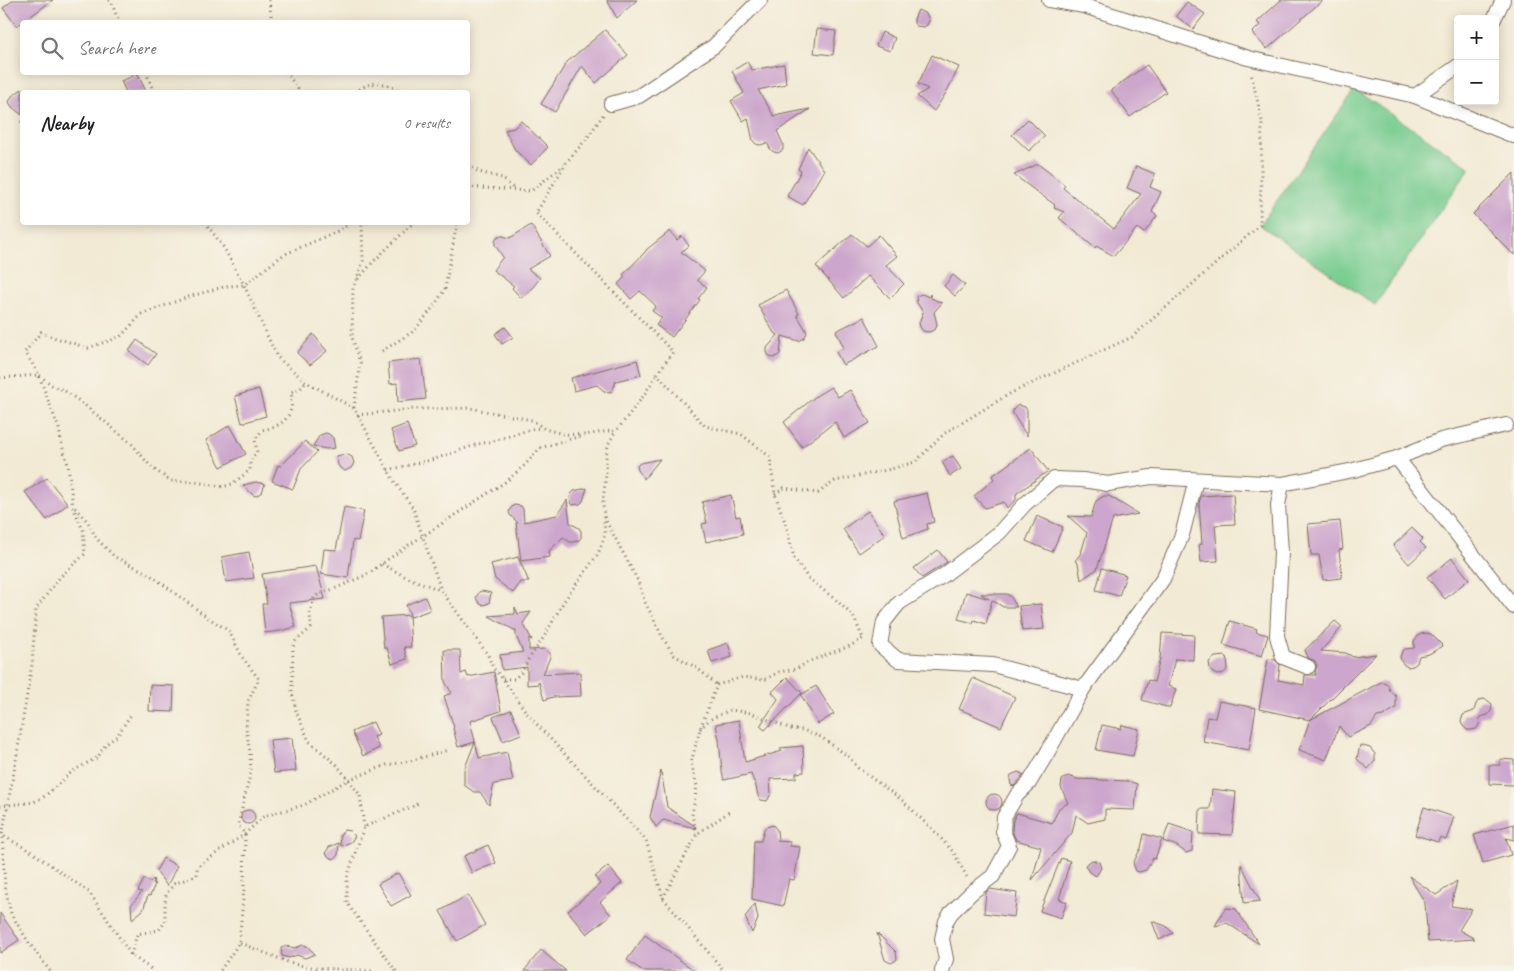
<!DOCTYPE html>
<html lang="en">
<head>
<meta charset="utf-8">
<style>
  :root { --surface:#fff; --page:#f6f6f6; --text:#202124; --muted:#757577; --line:#e0e0e0 }
  body { margin:0; font-family:Caveat,sans-serif; background:var(--page); color:var(--text) }
  .controls { position:absolute; right:15px; top:15px; display:grid; overflow:hidden; border-radius:5px; box-shadow:0 2px 12px #0003 }
  .controls button { width:45px; height:45px; display:grid; place-items:center; padding:0; border:0; border-bottom:1px solid var(--line); background:var(--surface); color:var(--text); font:25px sans-serif }
  .list { margin:0; padding:0; list-style:none }
  h2 { display:flex; justify-content:space-between; align-items:center; height:65px; margin:0; padding:0 20px; font-size:21px }
  h2 small { font-size:16px; font-weight:400; color:var(--muted) }
  .icon { flex:none; width:28px; height:28px; fill:none; stroke:currentColor; stroke-width:2; stroke-linecap:round; stroke-linejoin:round }
  .map { position:relative; flex:none; width:1514px; height:971px; overflow:hidden }
  .search { position:absolute; background:var(--surface); box-shadow:0 2px 12px #0003; left:20px; top:20px; width:450px; height:55px; display:flex; align-items:center; gap:12px; box-sizing:border-box; padding:0 18px; border-radius:5px; color:var(--muted); font-size:19px }
  .panel { position:absolute; background:var(--surface); box-shadow:0 2px 12px #0003; left:20px; top:90px; width:450px; height:135px; border-radius:5px }
  .map>svg:first-child { display:block }
</style>
</head>
<body>
<div class="map">
<svg width="1514" height="971" viewBox="0 0 1514 971">
  <rect width="100%" height="100%" fill="#f7f3e8"/>
  <filter id="ink" filterUnits="userSpaceOnUse"><feTurbulence type="fractalNoise" baseFrequency=".02" numOctaves="2"/><feDisplacementMap in="SourceGraphic" scale="10" xChannelSelector="R" yChannelSelector="G"/><feConvolveMatrix kernelMatrix="1 2 1 2 8 2 1 2 1" color-interpolation-filters="sRGB"/></filter>
  <filter id="wash" filterUnits="userSpaceOnUse"><feTurbulence type="fractalNoise" baseFrequency=".0096" numOctaves="4" result="noise"/><feDisplacementMap in="SourceGraphic" scale="20" xChannelSelector="R" yChannelSelector="G"/><feGaussianBlur stdDeviation="1.12" result="paint"/><feColorMatrix in="noise" values="0 0 0 0 0 0 0 0 0 0 0 0 0 0 0 0 0 1.4 0 .05"/><feComposite in="paint" operator="in"/></filter>
  <g filter="url(#wash)">
    <rect width="100%" height="100%" fill="#f2ead4"/>
    <polygon fill="#78cc90" stroke="#5a7b57" points="1355,89 1470,168 1375,305 1260,225"/>
    <g id="blocks">
      <g fill="#cca6cc">
        <polygon points="13,0 53,0 17,26 3,8"/>
        <polygon points="607,0 637,0 617,18"/>
        <polygon points="1281,0 1323,0 1267,49 1252,33 1260,25 1257,22"/>
        <polygon points="1187,2 1205,14 1193,29 1176,16"/>
        <polygon points="918,10 926,14 928,17 929,21 927,25 924,27 916,26 914,23 914,19"/>
        <polygon points="817,29 836,31 833,55 814,53"/>
        <polygon points="605,30 628,55 596,83 582,66 555,112 541,104 567,62"/>
        <polygon points="882,32 895,38 890,51 876,46"/>
        <polygon points="932,55 959,67 946,93 934,111 917,96 928,89 918,84"/>
        <polygon points="747,62 752,70 784,64 786,84 758,90 774,116 810,109 777,131 783,144 783,150 778,153 774,152 771,150 767,143 760,145 756,144 753,141 748,118 743,121 731,101 744,93 732,71"/>
        <polygon points="1147,65 1166,92 1130,117 1111,90"/>
        <polygon points="138,74 146,92 126,92 121,81"/>
        <polygon points="22,89 22,115 12,107 9,102 12,96"/>
        <polygon points="1028,119 1045,136 1029,151 1012,135"/>
        <polygon points="521,121 548,147 531,165 515,150 505,130 514,128"/>
        <polygon points="808,147 824,170 803,205 787,196 801,171 798,169"/>
        <polygon points="1038,164 1065,185 1063,188 1114,229 1141,194 1127,188 1136,166 1155,174 1150,187 1161,192 1152,212 1157,216 1144,233 1137,228 1114,256 1096,246 1095,248 1059,218 1064,212 1054,208 1055,205 1014,175"/>
        <polygon points="1514,173 1514,255 1473,214"/>
        <polygon points="531,225 550,256 528,269 540,278 533,287 521,298 512,288 514,286 493,270 503,257 495,245 495,242 496,238 499,236 503,236 510,238"/>
        <polygon points="670,231 677,240 682,236 689,246 681,252 705,271 697,280 707,287 698,299 700,300 672,337 656,325 662,318 652,311 656,306 640,291 631,299 618,284 625,277 623,275 646,251 646,250"/>
        <polygon points="852,234 867,246 879,235 897,256 886,265 904,284 890,298 868,276 844,298 816,266"/>
        <polygon points="953,275 965,285 955,296 944,286"/>
        <polygon points="786,290 799,314 797,315 806,330 807,333 804,338 799,341 782,336 780,354 774,358 768,355 767,352 767,348 778,335 774,333 758,305"/>
        <polygon points="922,294 929,297 930,294 931,298 942,303 934,312 937,324 936,328 932,331 928,332 923,331 920,327 919,323 923,312 917,303 916,296"/>
        <polygon points="864,317 879,346 843,365 836,352 844,348 836,331"/>
        <polygon points="505,327 513,337 502,344 495,334"/>
        <polygon points="313,334 327,351 310,365 297,353"/>
        <polygon points="137,340 156,354 148,365 129,351"/>
        <polygon points="421,359 426,399 398,402 397,383 390,384 388,363"/>
        <polygon points="637,360 641,375 616,381 613,389 611,392 604,391 597,385 574,391 571,378"/>
        <polygon points="831,387 838,397 850,390 870,423 844,438 835,422 802,447 784,422 816,396"/>
        <polygon points="259,389 266,416 242,423 235,396"/>
        <polygon points="1018,405 1025,407 1027,410 1027,436 1013,414 1013,410"/>
        <polygon points="407,424 415,446 399,451 391,430"/>
        <polygon points="230,425 246,454 221,467 206,440"/>
        <polygon points="326,433 329,434 333,438 335,448 326,449 313,446 320,435"/>
        <polygon points="305,441 317,452 301,469 293,489 272,481 278,465 281,466"/>
        <polygon points="1031,448 1048,471 1016,494 1016,500 1007,508 1004,502 985,508 974,496 994,479 992,476"/>
        <polygon points="346,454 352,457 354,463 351,468 345,471 340,468 338,465 336,456"/>
        <polygon points="953,456 961,469 950,476 942,462"/>
        <polygon points="660,459 644,479 638,470 637,466 640,463"/>
        <polygon points="47,478 68,504 47,520 25,492"/>
        <polygon points="256,482 265,484 262,492 256,496 253,495 243,485"/>
        <polygon points="587,488 583,501 580,504 572,505 570,497 571,494 574,491"/>
        <polygon points="927,493 934,522 927,524 928,529 903,538 894,501"/>
        <polygon points="1233,494 1235,524 1215,525 1218,561 1201,562 1199,545 1202,544 1199,503 1201,496"/>
        <polygon points="731,495 736,517 740,516 743,534 706,542 702,524 707,523 702,502"/>
        <polygon points="1104,496 1109,496 1138,514 1113,519 1097,569 1081,580 1078,563 1075,561 1081,553 1087,533 1068,516 1091,517 1096,501"/>
        <polygon points="567,500 570,523 579,528 581,531 581,538 579,540 573,542 570,542 563,537 549,551 550,557 521,561 516,523 518,523 510,515 509,511 511,508 514,505 521,506 523,509 524,522 557,515"/>
        <polygon points="344,507 364,511 358,541 353,540 348,578 321,574 324,549 336,550"/>
        <polygon points="868,511 885,535 859,553 843,529"/>
        <polygon points="1037,516 1063,527 1052,552 1026,541"/>
        <polygon points="1340,521 1343,549 1339,550 1342,578 1323,580 1319,555 1311,555 1308,524"/>
        <polygon points="1412,528 1423,539 1420,542 1426,548 1409,564 1393,546"/>
        <polygon points="938,550 947,562 922,578 914,568"/>
        <polygon points="249,552 254,578 226,582 222,557"/>
        <polygon points="518,557 529,582 521,582 513,593 495,579 491,564"/>
        <polygon points="1452,558 1469,579 1445,599 1427,577"/>
        <polygon points="316,566 325,599 289,603 296,627 280,631 265,633 262,604 267,604 262,574"/>
        <polygon points="1102,568 1126,575 1119,596 1096,590"/>
        <polygon points="482,591 491,593 489,603 483,605 480,604 476,598 479,592"/>
        <polygon points="966,592 989,599 981,594 1007,594 1010,596 1017,607 1003,607 992,600 986,624 974,620 973,623 958,619"/>
        <polygon points="425,597 430,610 411,617 406,605"/>
        <polygon points="1041,604 1044,629 1022,631 1019,606"/>
        <polygon points="515,607 518,614 531,612 523,623 532,640 529,638 529,650 544,649 550,653 550,657 543,674 580,672 581,696 553,697 544,700 539,682 538,684 527,685 527,667 502,670 500,655 523,652 516,636 516,631 489,616 515,614"/>
        <polygon points="409,615 411,647 404,647 407,659 392,664 387,648 384,648 381,617"/>
        <polygon points="1230,621 1257,629 1256,632 1268,635 1262,656 1223,645"/>
        <polygon points="1335,621 1342,627 1321,651 1346,653 1353,657 1376,654 1310,720 1259,709 1268,659 1275,660 1280,665 1278,680 1304,685 1305,675 1316,675 1315,672 1317,666 1315,661 1308,658 1305,650"/>
        <polygon points="1162,633 1194,635 1193,660 1175,659 1168,686 1176,689 1170,708 1142,700 1148,680 1154,682 1160,659"/>
        <polygon points="1426,633 1431,634 1443,646 1429,654 1419,656 1417,663 1413,666 1408,667 1404,665 1401,661 1400,657 1402,652 1405,649 1414,648 1414,641 1417,637 1421,634"/>
        <polygon points="728,643 732,657 712,663 708,650"/>
        <polygon points="444,650 460,650 461,674 466,672 468,677 494,672 501,711 470,721 479,758 507,752 513,781 494,784 489,805 480,792 474,792 464,785 464,770 475,742 458,747 453,728 454,727 444,696 452,693 445,682"/>
        <polygon points="1226,656 1228,667 1226,671 1222,674 1217,675 1213,673 1210,669 1209,662 1215,657"/>
        <polygon points="787,677 802,693 765,730 760,726 778,699 772,692"/>
        <polygon points="973,678 1015,697 1001,727 959,709"/>
        <polygon points="1381,682 1386,683 1388,685 1390,691 1396,696 1396,708 1383,716 1377,717 1371,726 1348,737 1339,726 1326,760 1299,750 1310,720"/>
        <polygon points="150,685 174,686 173,712 149,711"/>
        <polygon points="816,686 834,714 818,724 801,695"/>
        <polygon points="1483,699 1487,700 1492,704 1491,711 1488,715 1480,717 1479,725 1476,729 1471,730 1467,730 1463,726 1461,722 1463,715 1474,711 1476,704 1479,700"/>
        <polygon points="1219,701 1256,708 1249,750 1203,742 1207,717 1215,718"/>
        <polygon points="511,710 521,734 503,741 493,717"/>
        <polygon points="739,720 745,762 782,751 780,748 803,746 804,772 796,773 796,778 770,779 771,794 767,801 761,800 758,796 755,782 754,782 751,774 724,780 722,772 719,740 716,724"/>
        <polygon points="373,722 379,735 374,737 379,748 363,756 352,732"/>
        <polygon points="1102,725 1121,729 1122,725 1139,729 1133,756 1096,750"/>
        <polygon points="292,738 296,771 274,773 270,740"/>
        <polygon points="1360,745 1370,748 1375,754 1375,761 1368,769 1357,759"/>
        <polygon points="1500,759 1514,760 1514,785 1489,784 1489,765 1500,765"/>
        <polygon points="661,770 667,807 696,827 695,828 663,820 656,827 650,817"/>
        <polygon points="1018,772 1024,775 1014,786 1011,785 1010,779 1011,775"/>
        <polygon points="1068,776 1077,779 1128,781 1137,784 1135,810 1105,809 1105,819 1088,823 1076,815 1072,833 1032,880 1041,847 1016,840 1012,830 1013,820 1017,813 1052,823 1059,808 1068,803 1061,787 1062,780"/>
        <polygon points="1212,789 1236,792 1232,835 1199,834 1200,809 1210,809"/>
        <circle cx="994" cy="802" r="8"/>
        <polygon points="1424,807 1454,817 1446,840 1440,837 1438,842 1415,835"/>
        <circle cx="248" cy="817" r="7"/>
        <polygon points="1169,824 1193,832 1192,851 1186,853 1177,846 1163,841"/>
        <polygon points="1514,824 1514,840 1506,838 1511,855 1483,863 1474,835"/>
        <polygon points="773,825 777,830 778,841 790,842 790,846 800,847 794,880 789,879 783,906 752,899 754,841 761,841 764,829 766,827"/>
        <polygon points="344,830 350,831 355,836 351,842 341,846 340,835"/>
        <polygon points="1144,834 1162,839 1155,859 1153,858 1146,870 1139,872 1136,871 1133,863 1141,848"/>
        <polygon points="339,843 338,855 334,859 329,857 325,853 328,849 329,847"/>
        <polygon points="488,845 496,863 472,873 464,856"/>
        <polygon points="163,858 177,866 167,886 156,871"/>
        <polygon points="1061,858 1070,861 1059,899 1067,902 1061,918 1040,911"/>
        <polygon points="1092,860 1099,862 1101,868 1096,876 1089,872 1085,865"/>
        <polygon points="1241,864 1260,901 1244,903"/>
        <polygon points="608,866 622,883 600,902 611,915 587,934 568,911 600,884 595,877"/>
        <polygon points="398,873 411,895 391,906 378,884"/>
        <polygon points="1409,876 1436,895 1457,881 1451,906 1472,909 1459,930 1475,939 1428,942 1425,903"/>
        <polygon points="144,879 150,882 153,879 154,880 153,883 155,884 150,896 148,895 143,910 132,919 131,905 142,892 138,891"/>
        <polygon points="990,889 1017,893 1014,917 984,913 986,892"/>
        <polygon points="468,895 485,925 457,941 440,911"/>
        <polygon points="755,904 758,919 752,933 745,917"/>
        <polygon points="1227,908 1236,909 1259,944 1227,923 1215,926 1224,910"/>
        <polygon points="0,913 19,940 0,953"/>
        <polygon points="1152,921 1166,926 1173,933 1159,940"/>
        <polygon points="877,933 896,952 897,959 895,961 891,963 885,960"/>
        <polygon points="645,935 695,971 643,971 627,960"/>
        <polygon points="303,945 307,946 315,954 305,958 297,955 289,958 282,956 281,948 286,946 295,948"/>
        <polygon points="541,950 566,971 524,971"/>
      </g>
    </g>
  </g>
  <g filter="url(#ink)">
    <use href="#blocks" fill-opacity="0" stroke="#7b6d5e" stroke-width="1"/>
    <g fill="none" stroke-linecap="round" stroke-linejoin="round">
      <g stroke="#7b6d5e" stroke-width="16">
        <g id="minor">
          <polyline points="1049,0 1084,6 1248,58 1415,96 1514,136"/>
          <polyline points="1494,19 1503,0"/>
          <polyline points="1415,96 1458,66"/>
          <polyline points="611,104 639,96 714,46 760,0"/>
          <polyline points="1397,458 1514,607"/>
          <polyline points="1282,484 1278,505 1281,553 1277,636 1283,657 1308,667"/>
          <polyline points="1083,689 993,665 898,660 880,645 884,622 899,603 944,575 999,533 1024,505 1054,479 1083,480 1108,484 1151,477 1282,484 1354,470 1397,458 1441,440 1506,425"/>
          <polyline points="942,971 946,959 942,939 946,921 951,913 971,893 993,876 1009,846 1003,831 1004,817 1017,795 1029,783 1046,755 1083,689 1163,579 1182,535 1196,480"/>
        </g>
      </g>
      <g stroke="#7b6d5e" stroke-width="3" stroke-dasharray="1 4" stroke-linecap="butt">
        <polyline points="109,0 111,1 119,22"/>
        <polyline points="269,0 272,22"/>
        <polyline points="146,72 154,92"/>
        <polyline points="286,72 300,92"/>
        <path d="M355 92C374 79 384 82 402 92"/>
        <polyline points="603,115 588,137 566,163 536,213 673,352 657,374 705,426 741,434 770,457 775,494 787,528 794,558 808,578 836,600 853,616 863,638"/>
        <polyline points="21,121 22,122"/>
        <polyline points="468,165 479,172 502,178 514,189"/>
        <polyline points="468,187 531,191 564,165"/>
        <polyline points="205,222 224,248 244,285 277,357 306,382 354,408 394,481 413,508 441,590 488,655 493,668 503,679 528,715 646,840 663,898 724,971"/>
        <polyline points="358,279 374,261 414,222"/>
        <polyline points="382,351 414,331 435,305 445,289 457,222"/>
        <path d="M0 378 39 375 52 385 65 391 82 403 131 443 152 468 171 481 196 482 223 487 232 484 250 470V461L257 452 255 440 262 430C284 426 295 416 291 392L300 389 306 382"/>
        <polyline points="354,408 360,363 352,337 353,289 363,261 362,222"/>
        <polyline points="357,415 413,409 470,408 532,420 545,429 564,434 581,435"/>
        <polyline points="388,470 435,459 478,444 490,442 535,428 542,429"/>
        <polyline points="775,494 784,488 818,493 835,481 891,469 915,462 945,433 1011,393 1132,337 1260,225 1262,121 1251,73"/>
        <polyline points="75,508 88,522 96,538 115,557 149,574 210,619 229,631 242,657 259,679 248,701 246,728 250,752 251,771 238,825 245,834 244,888 239,943 220,971"/>
        <polyline points="604,517 638,581 644,600 663,638 674,655 697,668 717,685"/>
        <polyline points="382,564 406,577 440,590"/>
        <polyline points="503,679 514,679 522,672 528,660 544,637 564,601 598,554 605,535 603,502 606,474 606,456 608,445 616,430"/>
        <polyline points="700,729 709,720 730,710 751,713 791,729 803,730 821,737 849,757 858,768 902,800 938,835 954,853 968,879"/>
        <polyline points="0,806 34,802 45,796 73,771 98,757 106,744 117,736 132,713"/>
        <polyline points="364,827 360,795 337,765 309,741 296,711 292,691 293,647 296,641 311,628 310,613 314,598 320,593 334,589 366,575 404,548 423,536 508,480 525,465 540,448 584,435 617,430 642,398 657,374"/>
        <polyline points="0,834 32,852 89,892 131,955 154,971"/>
        <polyline points="697,834 692,815 697,786 691,763 700,729 717,685 743,677 764,680 779,672 796,669 810,661 850,646 864,638"/>
        <polyline points="663,898 697,834 729,812"/>
        <polyline points="240,943 293,964 316,968 375,971"/>
        <polyline points="131,955 137,934 159,930 165,922 165,903 166,894 174,884 197,875 197,868 201,864 245,834 264,816 304,805 348,780 387,765 410,761 448,750"/>
        <polyline points="50,971 29,943 11,914 5,886 2,835 15,766 32,664 36,609 60,577 85,554 83,530 73,507 68,464 62,445 59,429 38,373 25,352 41,332 47,335 88,348 120,337 142,314 188,297 227,286 244,285 283,255 340,230 352,222"/>
        <polyline points="396,971 347,903 347,878 364,827 416,805 419,801"/>
      </g>
      <use href="#minor" stroke="#fff" stroke-width="14"/>
    </g>
  </g>
</svg>
<div class="controls">
<button>+</button>
<button>−</button>
</div>
<div class="search"><svg class="icon" aria-label="search" viewBox="0 0 24 24"><circle cx="10" cy="10" r="6"/><path d="M15 15l6 6"/></svg>Search here</div>
<section class="panel">
<h2>Nearby<small>0 results</small></h2>
<ul class="list">
</ul>
</section>
</div>
</body>
</html>
